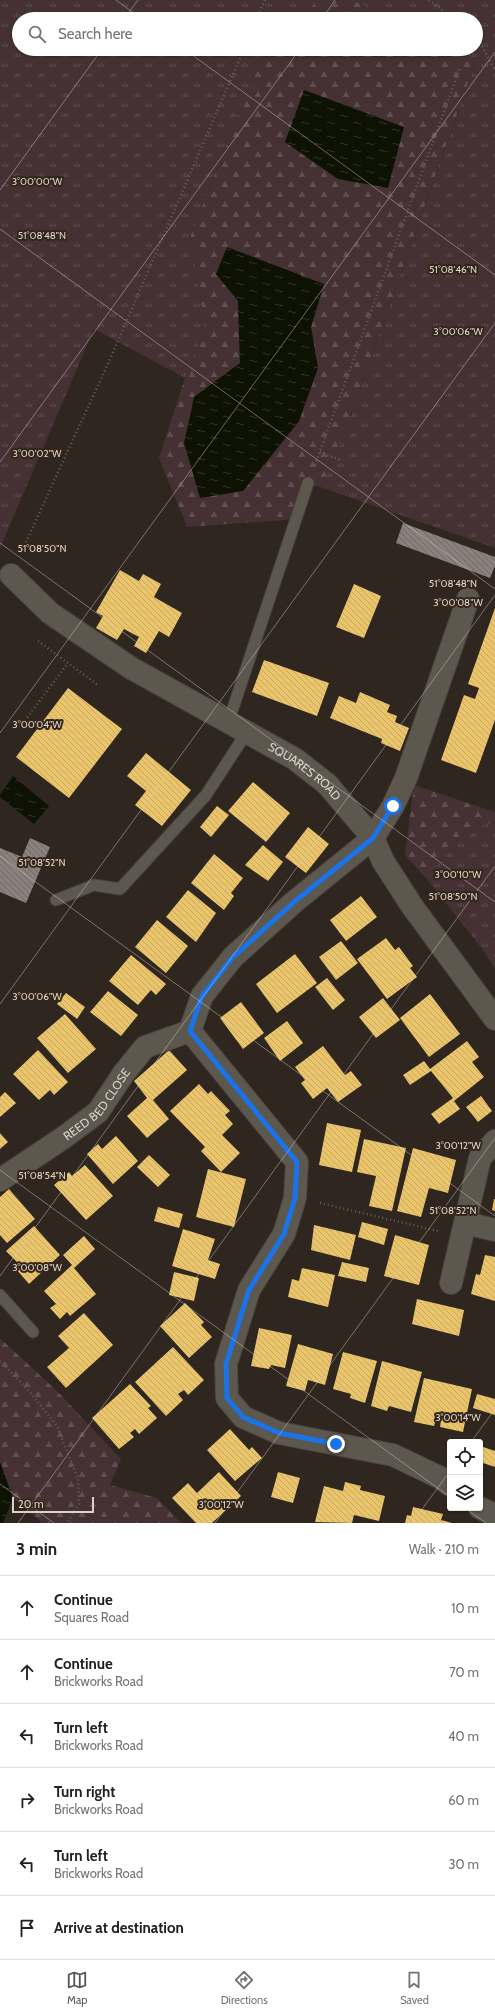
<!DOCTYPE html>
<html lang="en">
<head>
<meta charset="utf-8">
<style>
  :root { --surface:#fff; --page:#f6f6f6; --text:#202124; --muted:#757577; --line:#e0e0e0; --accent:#595554 }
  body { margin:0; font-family:Cabin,sans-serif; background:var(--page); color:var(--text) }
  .controls { position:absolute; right:12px; bottom:12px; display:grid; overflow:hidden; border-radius:4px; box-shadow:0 1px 3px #0004 }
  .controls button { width:36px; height:36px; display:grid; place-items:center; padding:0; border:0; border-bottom:1px solid var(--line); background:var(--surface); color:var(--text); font:20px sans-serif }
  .scale { position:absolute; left:12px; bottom:10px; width:82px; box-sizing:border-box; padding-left:4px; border:2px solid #dad1c9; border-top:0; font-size:11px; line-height:14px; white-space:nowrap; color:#dad1c9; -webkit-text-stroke:3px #342619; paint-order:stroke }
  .stop { position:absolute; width:12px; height:12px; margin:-9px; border:3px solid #1a73e8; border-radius:50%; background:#fff }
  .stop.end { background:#1a73e8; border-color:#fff; box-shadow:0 1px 4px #0008 }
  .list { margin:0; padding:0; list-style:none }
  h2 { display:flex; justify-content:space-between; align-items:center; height:52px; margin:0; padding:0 16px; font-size:17px }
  h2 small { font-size:13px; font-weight:400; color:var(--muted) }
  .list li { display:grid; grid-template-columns:26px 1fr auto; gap:12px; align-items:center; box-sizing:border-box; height:64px; padding:0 16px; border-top:1px solid var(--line) }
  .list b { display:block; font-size:15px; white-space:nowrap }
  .list p { margin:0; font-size:13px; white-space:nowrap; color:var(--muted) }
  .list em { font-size:13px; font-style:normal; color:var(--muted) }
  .icon { flex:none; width:22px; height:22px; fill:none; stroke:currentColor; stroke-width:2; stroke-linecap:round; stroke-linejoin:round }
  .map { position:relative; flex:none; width:495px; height:1523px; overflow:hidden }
  .search { position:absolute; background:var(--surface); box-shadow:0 1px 3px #0004; left:12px; right:12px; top:12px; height:44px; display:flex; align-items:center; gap:10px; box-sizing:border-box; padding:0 14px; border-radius:22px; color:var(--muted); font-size:15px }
  .sheet { height:436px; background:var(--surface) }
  nav { display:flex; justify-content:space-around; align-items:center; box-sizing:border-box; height:56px; border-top:1px solid var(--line); background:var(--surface); font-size:11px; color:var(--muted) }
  nav a { display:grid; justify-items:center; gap:2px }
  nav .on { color:var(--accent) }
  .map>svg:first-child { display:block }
</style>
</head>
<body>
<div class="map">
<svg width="495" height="1523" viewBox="0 0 495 1523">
  <defs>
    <pattern id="grass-tufts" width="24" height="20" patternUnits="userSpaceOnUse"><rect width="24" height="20" fill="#453134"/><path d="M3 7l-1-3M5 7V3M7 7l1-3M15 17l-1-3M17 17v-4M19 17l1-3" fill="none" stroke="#5f4e50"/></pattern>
    <pattern id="forest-firs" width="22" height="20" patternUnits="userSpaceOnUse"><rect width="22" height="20" fill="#453134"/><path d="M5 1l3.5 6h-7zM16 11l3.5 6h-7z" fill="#5f4e50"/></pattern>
    <pattern id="water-ripples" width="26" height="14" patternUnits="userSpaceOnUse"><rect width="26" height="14" fill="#0e1203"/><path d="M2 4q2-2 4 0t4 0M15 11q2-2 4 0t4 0" fill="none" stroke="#303326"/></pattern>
    <pattern id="homes-back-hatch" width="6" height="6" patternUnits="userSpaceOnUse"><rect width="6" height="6" fill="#e9c46a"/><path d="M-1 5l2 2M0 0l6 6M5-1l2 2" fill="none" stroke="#c7a961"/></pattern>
    <pattern id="industry-back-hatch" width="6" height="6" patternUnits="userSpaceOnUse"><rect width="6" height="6" fill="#8a817c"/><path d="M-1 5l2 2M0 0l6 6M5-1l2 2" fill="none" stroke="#706a66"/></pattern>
  </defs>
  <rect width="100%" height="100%" fill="#2e261f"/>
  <g fill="url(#grass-tufts)">
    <polygon points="0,0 317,0 302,19 19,19 19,49 264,49 191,235 205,329 185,378 94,329 0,548"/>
    <polygon points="353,0 495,0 495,548 320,487 342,440 475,64 448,49 476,49 476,19 390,19"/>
    <polygon points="495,822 495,969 483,950 426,878 468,828"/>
  </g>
  <g fill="url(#forest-firs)" fill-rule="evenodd">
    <polygon points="317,0 353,0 390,19 302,19"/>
    <path d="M264 49H448L475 63 342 440 320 487 308 483 297 519 187 527 159 458 185 378 205 329 191 235ZM216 274 324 284 311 327 318 368 299 421 243 491 194 397 240 363 238 301Z"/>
    <polygon points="414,785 495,812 495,822 468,828 426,878 405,855"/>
    <polygon points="0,1338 60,1394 121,1459 110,1485 157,1498 181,1523 42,1523 13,1498 0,1462"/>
  </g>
  <g fill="url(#water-ripples)">
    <polygon points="304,90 404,127 388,188 338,179 285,142"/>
    <polygon points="227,247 324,284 311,327 318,368 299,421 243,491 200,498 184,443 194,397 240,363 238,301 216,274"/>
    <polygon points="13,776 49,806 34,824 0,797 0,795"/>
    <polygon points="0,1462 13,1498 3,1523 0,1523"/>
  </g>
  <g fill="url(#homes-back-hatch)">
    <polygon points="120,570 139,581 143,574 161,584 154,597 182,613 169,637 159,631 146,653 134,646 139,637 124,629 117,640 96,628 103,616 96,612"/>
    <polygon points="354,584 381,596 364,638 336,627"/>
    <polygon points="495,608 495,720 476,773 441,760 464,695 475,699 479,688 468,684"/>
    <polygon points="264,660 329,683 317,716 252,692"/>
    <polygon points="68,688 122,729 69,798 16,757"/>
    <polygon points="360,692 390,705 387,712 397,716 395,722 409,728 400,751 381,743 382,739 330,718 339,696 356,703"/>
    <polygon points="146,753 191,790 162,826 135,805 146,791 127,776"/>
    <polygon points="253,782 290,813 266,842 228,811"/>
    <polygon points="217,806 229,815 211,837 200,827"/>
    <polygon points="308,827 329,844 306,873 285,857"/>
    <polygon points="263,845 283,862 268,881 245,865"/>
    <polygon points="214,854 243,878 231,893 234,896 224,910 191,883"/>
    <polygon points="188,890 216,913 196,942 166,917"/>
    <polygon points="361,896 377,917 346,941 330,920"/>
    <polygon points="157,920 188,946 166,973 135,947"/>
    <polygon points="386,938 395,950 399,947 413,966 410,968 417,977 387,999 357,959"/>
    <polygon points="341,941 358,963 336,980 319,957"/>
    <polygon points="295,954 317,983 277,1013 256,984"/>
    <polygon points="131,955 166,984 156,995 151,990 138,1005 109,981"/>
    <polygon points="327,978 345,1000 333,1010 315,987"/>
    <polygon points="108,991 138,1015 121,1036 90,1012"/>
    <polygon points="66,993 85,1007 77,1019 57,1004"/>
    <polygon points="430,994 460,1034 429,1057 400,1018"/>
    <polygon points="383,998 400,1020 376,1038 359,1017"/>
    <polygon points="241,1002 264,1033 243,1049 220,1018"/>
    <polygon points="65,1014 96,1049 68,1073 37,1038"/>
    <polygon points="287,1021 303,1043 280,1061 264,1038"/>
    <polygon points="467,1041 479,1057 472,1062 484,1077 454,1101 460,1109 439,1124 431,1114 453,1098 431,1071 410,1085 403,1075 424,1061 430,1069"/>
    <polygon points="323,1046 345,1075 351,1071 362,1085 338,1102 327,1088 313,1099 301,1083 305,1080 295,1067"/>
    <polygon points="38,1050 68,1082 54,1095 50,1090 39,1100 13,1074"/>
    <polygon points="169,1050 187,1070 153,1100 169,1119 147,1138 127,1116 147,1098 134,1081"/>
    <polygon points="199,1084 208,1094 211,1091 230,1111 225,1115 233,1124 222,1135 240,1153 221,1172 201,1151 205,1147 170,1111"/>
    <polygon points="5,1092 16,1103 0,1117 0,1097"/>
    <polygon points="481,1096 492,1111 478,1122 466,1107"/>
    <polygon points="327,1123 361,1130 352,1172 319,1165"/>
    <polygon points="0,1133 8,1142 0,1149"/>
    <polygon points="116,1136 138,1161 113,1184 87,1154 98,1144 102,1149"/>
    <polygon points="364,1139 406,1148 392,1211 369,1206 376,1176 357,1172"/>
    <polygon points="413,1148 456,1160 448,1193 429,1188 421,1217 397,1211"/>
    <polygon points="149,1155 170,1175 158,1187 137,1167"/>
    <polygon points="85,1165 113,1196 86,1220 54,1185 69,1172 72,1176"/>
    <polygon points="208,1169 246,1179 234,1227 196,1217"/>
    <polygon points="9,1189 35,1219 7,1243 0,1235 0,1197"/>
    <polygon points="494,1199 495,1199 495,1211 492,1210"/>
    <polygon points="158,1207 183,1214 179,1228 154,1221"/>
    <polygon points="362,1222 388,1229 384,1245 358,1237"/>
    <polygon points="314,1225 356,1235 350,1260 311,1250"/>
    <polygon points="34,1226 60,1255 29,1284 16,1269 20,1265 6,1251"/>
    <polygon points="183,1229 215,1239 208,1260 220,1264 215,1279 172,1266"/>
    <polygon points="395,1235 429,1245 419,1285 384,1276"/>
    <polygon points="84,1236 95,1249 74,1268 96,1294 70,1316 67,1312 60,1319 50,1308 56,1304 44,1291 72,1265 63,1255"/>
    <polygon points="485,1255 495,1257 495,1301 471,1294 476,1274 480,1275"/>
    <polygon points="342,1262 369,1268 366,1282 338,1276"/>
    <polygon points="302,1268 335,1275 328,1307 288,1297 292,1279 299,1281"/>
    <polygon points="174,1272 199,1278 194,1301 169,1295"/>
    <polygon points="417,1299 464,1310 459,1336 412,1324"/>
    <polygon points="185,1303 204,1322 201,1325 212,1337 189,1358 160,1326"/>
    <polygon points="84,1313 113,1345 66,1388 47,1367 69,1348 58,1336"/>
    <polygon points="259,1328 292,1335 285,1368 271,1365 269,1369 251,1366"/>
    <polygon points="298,1344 333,1354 325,1385 308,1380 305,1391 286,1386"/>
    <polygon points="173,1347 204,1380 188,1395 184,1390 178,1394 183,1400 166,1416 135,1382"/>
    <polygon points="343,1352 377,1361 365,1403 350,1398 351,1394 333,1389"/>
    <polygon points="382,1361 422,1372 411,1412 389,1406 387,1411 371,1406"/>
    <polygon points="424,1378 472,1389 463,1432 440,1427 441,1420 436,1419 434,1426 414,1422"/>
    <polygon points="130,1384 151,1406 148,1408 157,1418 139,1434 135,1429 130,1433 134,1437 119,1449 92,1418"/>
    <polygon points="477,1394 495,1399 495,1415 473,1408"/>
    <polygon points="230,1429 249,1450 252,1447 262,1458 235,1481 207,1450"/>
    <polygon points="480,1446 495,1451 495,1467 480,1462"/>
    <polygon points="219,1472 241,1496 212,1523 196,1523 172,1498 188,1483 197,1493"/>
    <polygon points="278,1472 300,1478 293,1503 271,1497"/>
    <polygon points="345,1482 361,1486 360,1490 385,1496 379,1521 354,1515 352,1523 315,1522 324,1486 343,1491"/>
    <polygon points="413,1507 443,1514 441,1520 452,1523 405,1523 407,1515 411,1516"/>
  </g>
  <g fill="url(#industry-back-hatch)">
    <polygon points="403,523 495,557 495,566 490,578 396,543"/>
    <polygon points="30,838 50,847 26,903 0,892 0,848 22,857"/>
  </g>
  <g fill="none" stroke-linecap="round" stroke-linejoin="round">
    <g stroke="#48413c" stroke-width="13">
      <g id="service">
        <polyline points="228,723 308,483"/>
        <polyline points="56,900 94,885 120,889 206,795 247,732"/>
        <polyline points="0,1295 33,1332"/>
      </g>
    </g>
    <g stroke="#48413c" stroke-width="24">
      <g id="minor">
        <path id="s1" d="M11 575 50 613 131 668 295 759 327 784 373 838 383 861 412 906 495 1019"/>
        <polyline points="190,1031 297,1162 295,1198 284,1234 249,1290 226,1364 227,1398 243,1417 279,1433 393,1455 441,1478 450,1485"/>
        <polyline points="190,1031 202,996 233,957 294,902 373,838 393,806 406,778 468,599"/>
        <path id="s2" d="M0 1180 63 1138 98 1112 124 1073 145 1047 190 1031"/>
        <polyline points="465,1223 495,1230"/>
        <polyline points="451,1283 480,1158 495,1141"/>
        <polyline points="480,1508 495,1515"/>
      </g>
    </g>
    <g stroke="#645f57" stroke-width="2.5" stroke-dasharray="1 3" stroke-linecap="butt">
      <polyline points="429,0 454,19"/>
      <polyline points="256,19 265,0"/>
      <polyline points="476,36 495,70"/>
      <polyline points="320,452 340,460"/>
      <polyline points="315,465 460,68"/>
      <polyline points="21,553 111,357 244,49"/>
      <polyline points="38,641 98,685"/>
      <polyline points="20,727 68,663"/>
      <polyline points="320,1203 438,1231"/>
      <polyline points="0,1361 28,1390 57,1426 78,1479 79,1504 67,1523"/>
    </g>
    <use href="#service" stroke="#5c584e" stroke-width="11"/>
    <use href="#minor" stroke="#5c584e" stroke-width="22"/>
  </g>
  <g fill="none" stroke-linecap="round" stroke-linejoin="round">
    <polyline stroke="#1a73e8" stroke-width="5" points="336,1444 279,1433 243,1417 227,1398 226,1364 249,1290 284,1234 295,1198 297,1162 190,1031 202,996 233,957 294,902 373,838 393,806"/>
  </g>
  <path fill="none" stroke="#dad1c9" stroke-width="1" stroke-opacity="0.45" d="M116 0 142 19M124 19 138 0M322 19 335 0M184 49 495 275M0 190 102 49M0 229 495 589M0 462 300 49M0 543 495 902M0 733 495 52M0 856 495 1216M0 1004 495 323M0 1170 450 1497M0 1276 495 595M471 1442 495 1409M0 1484 54 1523M465 1508 486 1523M18 1523 495 866M215 1523 495 1138M412 1523 450 1471"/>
  <g text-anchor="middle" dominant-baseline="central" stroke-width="4" stroke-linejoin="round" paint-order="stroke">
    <g font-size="12" fill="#dad1c9" stroke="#342619">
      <text stroke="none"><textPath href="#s1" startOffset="355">SQUARES ROAD</textPath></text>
      <text stroke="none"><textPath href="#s2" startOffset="124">REED BED CLOSE</textPath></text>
    </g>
  </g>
  <g font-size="10" text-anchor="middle" fill="#dad1c9" stroke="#342619" stroke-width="4" stroke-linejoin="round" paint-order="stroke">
    <text x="37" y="185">3°00'00"W</text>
    <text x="42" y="239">51°08'48"N</text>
    <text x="453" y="273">51°08'46"N</text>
    <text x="458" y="335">3°00'06"W</text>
    <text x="37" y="457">3°00'02"W</text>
    <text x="42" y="552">51°08'50"N</text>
    <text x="453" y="587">51°08'48"N</text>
    <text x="458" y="606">3°00'08"W</text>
    <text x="37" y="728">3°00'04"W</text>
    <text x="42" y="866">51°08'52"N</text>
    <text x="458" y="878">3°00'10"W</text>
    <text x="453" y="900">51°08'50"N</text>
    <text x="37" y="1000">3°00'06"W</text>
    <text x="458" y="1149">3°00'12"W</text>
    <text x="42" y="1179">51°08'54"N</text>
    <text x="453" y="1214">51°08'52"N</text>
    <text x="37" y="1271">3°00'08"W</text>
    <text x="458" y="1421">3°00'14"W</text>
    <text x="221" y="1508">3°00'12"W</text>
  </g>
</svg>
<div class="controls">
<button><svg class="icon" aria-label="locate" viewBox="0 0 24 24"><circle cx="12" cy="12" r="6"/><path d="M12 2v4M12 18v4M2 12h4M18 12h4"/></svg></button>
<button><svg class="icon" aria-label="layers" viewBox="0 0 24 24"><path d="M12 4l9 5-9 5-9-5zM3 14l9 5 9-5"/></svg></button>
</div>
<div class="scale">20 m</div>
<div class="stop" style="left:393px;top:806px"></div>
<div class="stop end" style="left:336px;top:1444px"></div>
<div class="search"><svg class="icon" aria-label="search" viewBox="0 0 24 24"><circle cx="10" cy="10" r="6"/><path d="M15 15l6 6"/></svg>Search here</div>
</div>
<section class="sheet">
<h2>3 min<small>Walk · 210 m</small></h2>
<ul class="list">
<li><svg class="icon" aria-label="ahead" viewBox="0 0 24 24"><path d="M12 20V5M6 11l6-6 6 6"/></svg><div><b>Continue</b><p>Squares Road</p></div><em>10 m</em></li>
<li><svg class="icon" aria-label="ahead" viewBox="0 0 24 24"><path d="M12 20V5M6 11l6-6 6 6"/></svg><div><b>Continue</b><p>Brickworks Road</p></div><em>70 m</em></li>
<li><svg class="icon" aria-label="left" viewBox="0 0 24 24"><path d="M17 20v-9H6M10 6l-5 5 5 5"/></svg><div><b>Turn left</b><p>Brickworks Road</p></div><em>40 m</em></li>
<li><svg class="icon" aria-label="right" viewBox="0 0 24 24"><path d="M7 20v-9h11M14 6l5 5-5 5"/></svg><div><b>Turn right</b><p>Brickworks Road</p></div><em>60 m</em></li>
<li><svg class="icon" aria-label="left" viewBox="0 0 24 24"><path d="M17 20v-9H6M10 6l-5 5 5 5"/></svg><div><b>Turn left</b><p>Brickworks Road</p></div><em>30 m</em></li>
<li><svg class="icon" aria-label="arrive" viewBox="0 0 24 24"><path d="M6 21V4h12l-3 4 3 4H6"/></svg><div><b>Arrive at destination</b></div></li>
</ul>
</section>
<nav>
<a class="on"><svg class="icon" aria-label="map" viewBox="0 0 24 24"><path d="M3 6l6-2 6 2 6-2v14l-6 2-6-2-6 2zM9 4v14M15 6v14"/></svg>Map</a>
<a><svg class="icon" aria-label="directions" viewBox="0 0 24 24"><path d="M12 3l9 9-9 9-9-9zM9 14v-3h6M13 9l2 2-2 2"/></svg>Directions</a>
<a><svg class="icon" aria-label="saved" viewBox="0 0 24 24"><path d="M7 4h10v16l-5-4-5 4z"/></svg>Saved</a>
</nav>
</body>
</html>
